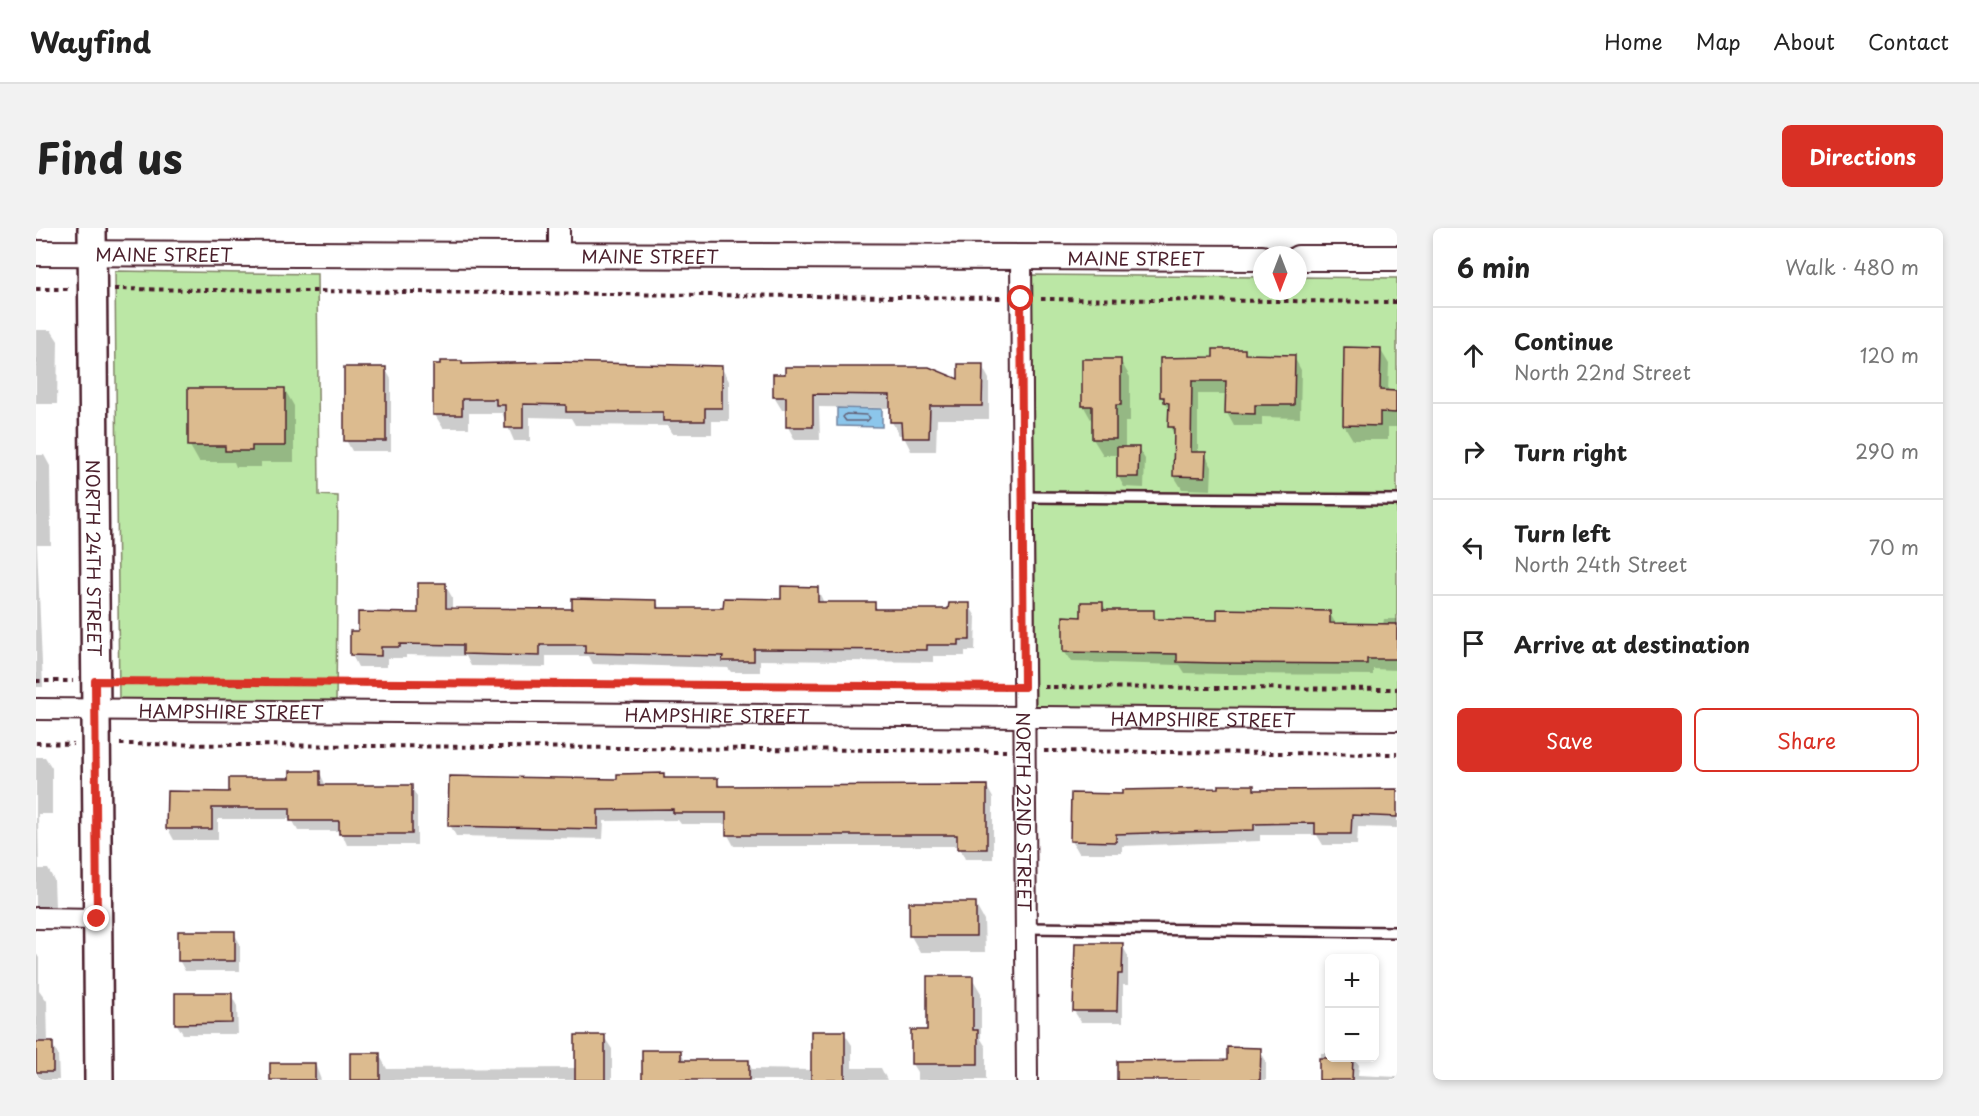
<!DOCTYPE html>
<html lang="en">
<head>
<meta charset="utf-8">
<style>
  :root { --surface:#fff; --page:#f2f2f2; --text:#222; --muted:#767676; --line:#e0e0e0; --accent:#d93025 }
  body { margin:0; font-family:"Playpen Sans",sans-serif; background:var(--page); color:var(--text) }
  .controls { position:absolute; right:18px; bottom:18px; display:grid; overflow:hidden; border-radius:9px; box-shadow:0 3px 9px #0003 }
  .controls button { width:54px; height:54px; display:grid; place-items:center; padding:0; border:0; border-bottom:2px solid var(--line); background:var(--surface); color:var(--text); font:30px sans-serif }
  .compass { position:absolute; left:1217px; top:18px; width:54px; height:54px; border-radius:50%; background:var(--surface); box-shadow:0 3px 9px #0003; rotate:180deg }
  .stop { position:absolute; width:18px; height:18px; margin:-14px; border:4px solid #d93025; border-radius:50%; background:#fff }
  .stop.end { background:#d93025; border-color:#fff; box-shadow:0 2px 6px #0008 }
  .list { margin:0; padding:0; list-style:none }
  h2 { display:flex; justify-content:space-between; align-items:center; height:78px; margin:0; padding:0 24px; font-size:26px }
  h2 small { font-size:20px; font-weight:400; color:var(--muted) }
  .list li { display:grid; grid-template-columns:39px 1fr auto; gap:18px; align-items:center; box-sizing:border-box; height:96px; padding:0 24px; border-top:2px solid var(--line) }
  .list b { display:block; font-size:22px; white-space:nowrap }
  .list p { margin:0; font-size:20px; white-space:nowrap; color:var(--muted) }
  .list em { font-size:20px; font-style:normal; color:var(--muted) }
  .actions { display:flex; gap:12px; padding:18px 24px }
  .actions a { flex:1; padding:14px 0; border:2px solid var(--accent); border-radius:9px; text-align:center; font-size:21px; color:var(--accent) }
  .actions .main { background:var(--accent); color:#fff }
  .icon { flex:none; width:33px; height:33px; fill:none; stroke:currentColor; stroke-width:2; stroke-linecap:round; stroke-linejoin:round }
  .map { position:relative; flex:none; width:1361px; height:852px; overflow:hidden; border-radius:9px }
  header { display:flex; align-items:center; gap:36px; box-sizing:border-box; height:84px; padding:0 30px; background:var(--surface); border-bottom:2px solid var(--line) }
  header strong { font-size:28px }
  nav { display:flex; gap:33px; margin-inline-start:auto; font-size:21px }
  .intro { display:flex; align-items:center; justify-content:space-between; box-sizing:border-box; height:144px; padding:0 36px }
  h1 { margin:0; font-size:42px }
  .button { padding:15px 27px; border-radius:9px; background:var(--accent); color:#fff; font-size:21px; font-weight:700 }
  main { display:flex; gap:36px; padding:0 36px }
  aside { flex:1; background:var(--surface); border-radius:9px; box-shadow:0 3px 9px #0003 }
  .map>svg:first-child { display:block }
</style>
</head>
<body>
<header>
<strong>Wayfind</strong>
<nav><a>Home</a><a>Map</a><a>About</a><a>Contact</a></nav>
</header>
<div class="intro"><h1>Find us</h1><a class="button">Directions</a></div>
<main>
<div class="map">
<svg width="1361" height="852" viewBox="0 0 1361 852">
  <rect width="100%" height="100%" fill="#fff"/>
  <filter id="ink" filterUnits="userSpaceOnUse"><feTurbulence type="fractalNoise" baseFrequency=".0167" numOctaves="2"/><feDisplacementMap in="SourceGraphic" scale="12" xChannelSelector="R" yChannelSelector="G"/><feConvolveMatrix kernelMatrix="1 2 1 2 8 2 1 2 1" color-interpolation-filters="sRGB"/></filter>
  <g filter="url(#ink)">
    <g fill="#bbe7a5" stroke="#828368" stroke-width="1.5">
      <polygon points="79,43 281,46 283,267 302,268 300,478 83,476"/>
      <polygon points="996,47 1226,49 1226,63 1262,63 1262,49 1361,50 1361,482 1000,479"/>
    </g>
    <polygon fill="#8cc6eb" stroke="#72839e" stroke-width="1.5" points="801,180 846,181 846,199 801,198"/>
    <g fill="#0003">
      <polygon points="0,102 15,102 22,113 21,176 0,176"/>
      <polygon points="1344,121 1353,136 1352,164 1361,164 1361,199 1352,199 1352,212 1317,212 1308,197"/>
      <polygon points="1208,123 1211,128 1258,129 1265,142 1264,190 1226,189 1226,198 1198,198 1191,185 1191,166 1162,166 1162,225 1169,226 1176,239 1175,262 1146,261 1138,248 1139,208 1134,199 1134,182 1125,169 1126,131 1179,130"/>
      <polygon points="1084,132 1094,149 1094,194 1089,194 1089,220 1102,220 1109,231 1108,260 1088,259 1082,248 1082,227 1067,227 1057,211 1057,195 1047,177"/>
      <polygon points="427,138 685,139 693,153 693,193 676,193 676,206 637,206 632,198 539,197 535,190 494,189 494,213 478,213 466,185 433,185 433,200 407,200 399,187"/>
      <polygon points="946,138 953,151 953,191 901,191 900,223 875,223 867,207 863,207 856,194 855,180 783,179 784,212 759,212 752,199 751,182 746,182 738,169 738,148 923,154"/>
      <polygon points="349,140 355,151 355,223 316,223 310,212"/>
      <polygon points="249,162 258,178 258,234 225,234 225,239 200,239 198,234 163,234 154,218"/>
      <polygon points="0,227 8,227 14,238 15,317 1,317 7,459 0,459"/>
      <polygon points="409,357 416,369 416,381 538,382 620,374 625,381 689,382 747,373 781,360 788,375 838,376 842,382 914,382 933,377 940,389 939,423 929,423 929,428 897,428 897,434 724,432 724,444 695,444 692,440 557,436 553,428 510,428 510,439 435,438 430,428 370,427 370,430 351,430 351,439 322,439 316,427 324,404 383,386"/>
      <polygon points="1066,375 1071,383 1117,384 1122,393 1183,394 1293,384 1300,396 1347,397 1348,391 1361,391 1361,442 1337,441 1337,447 1188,446 1149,445 1144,437 1035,434 1028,423 1046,390"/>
      <polygon points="0,529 9,529 16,540 16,586 2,586 3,641 12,641 18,652 19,679 0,679"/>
      <polygon points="284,545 290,558 375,558 381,569 381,617 311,617 305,603 262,603 256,591 182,591 182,612 138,612 132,601 194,565"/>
      <polygon points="627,547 630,551 681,552 685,559 951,559 957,570 957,631 929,631 923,618 698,618 692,607 692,596 645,596 642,592 568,593 567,611 420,608 414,597 583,553"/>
      <polygon points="1218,559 1220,564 1361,563 1361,600 1322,599 1321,617 1287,617 1281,607 1224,607 1224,613 1086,618 1086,625 1043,625 1036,613 1087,568"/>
      <polygon points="939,676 948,692 949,724 884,724 875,708"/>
      <polygon points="198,705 204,716 204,743 149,743 143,732"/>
      <polygon points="1086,717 1092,728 1092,757 1087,757 1087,794 1045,794 1038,783"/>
      <polygon points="0,725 3,730 3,762 11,773 12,816 16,816 22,827 23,852 0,852"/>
      <polygon points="936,750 945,765 945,811 950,819 950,852 881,852 881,844 876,836 892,803"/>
      <polygon points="195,767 201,778 202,806 147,806 140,795"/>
      <polygon points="808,805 816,817 816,840 845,840 851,852 607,852 645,824 650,834 712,834 716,841 776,842"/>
      <polygon points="568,809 576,821 576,852 316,852 343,826 351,841 541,840"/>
      <polygon points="1224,822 1230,833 1230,852 1083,852 1192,834"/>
      <polygon points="1285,825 1294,825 1294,830 1318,830 1323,837 1322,847 1361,849 1361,852 1284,852"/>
      <polygon points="279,836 285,852 235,852"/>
    </g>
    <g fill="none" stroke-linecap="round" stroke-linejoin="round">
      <polygon stroke="#646278" stroke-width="1.5" points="810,186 831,187 834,190 831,193 810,193 807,189"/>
    </g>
    <g fill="#dcbb8f" stroke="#4a1f2b" stroke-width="1.5">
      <polygon points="1308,119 1345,120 1344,162 1360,163 1360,185 1344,184 1344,198 1307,197"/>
      <polygon points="1177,121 1209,121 1209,126 1259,127 1258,177 1219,177 1219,186 1189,185 1190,153 1156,153 1155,224 1170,224 1169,249 1137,248 1138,199 1132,199 1133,175 1128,174 1128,169 1124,169 1124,130 1177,129"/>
      <polygon points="1046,131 1085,131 1085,177 1080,177 1080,211 1056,211 1056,178 1046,178"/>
      <polygon points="404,133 426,133 426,136 522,134 686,138 686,180 669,180 669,193 627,193 627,184 530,184 530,177 487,176 487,200 469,200 469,177 460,177 460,171 426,171 426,187 397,187 397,136 404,136"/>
      <polygon points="922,136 947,136 946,178 894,178 893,210 866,210 865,194 854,194 854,167 777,166 777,199 750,199 750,169 737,169 737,146 749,146 749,139 893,139 922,151"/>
      <rect x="308" y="139" width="42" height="74"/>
      <polygon points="152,160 249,160 249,218 216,218 216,223 189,223 189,218 152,218"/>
      <polygon points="1081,219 1103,219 1102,249 1081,249"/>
      <polygon points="382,355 410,355 410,380 536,381 536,370 621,372 621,380 687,380 688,370 745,371 745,358 782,359 782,374 839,374 839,381 912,381 913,375 934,375 934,412 923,412 923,417 891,417 891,422 718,421 718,433 686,433 687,428 549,425 549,417 504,417 504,428 427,426 427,417 364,416 364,419 345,419 345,428 314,427 314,403 322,403 322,384 382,385"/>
      <polygon points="1045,374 1067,374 1067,382 1118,382 1118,391 1181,392 1181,381 1294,383 1294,395 1361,396 1361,431 1331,431 1331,436 1181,435 1141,434 1141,426 1027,424 1027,388 1045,389"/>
      <polygon points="254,543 284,543 284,557 376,557 376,606 303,606 303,593 254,593 254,580 176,580 176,601 130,601 131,563 193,564 193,550 254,550"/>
      <polygon points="628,545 628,550 682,550 682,558 951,557 951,621 921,621 921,607 690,607 690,585 637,585 637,581 562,582 562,601 412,598 413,548 581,551 581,546"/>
      <polygon points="1182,557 1218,557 1218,562 1361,561 1361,589 1316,587 1315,606 1279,606 1279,595 1218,596 1218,602 1080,606 1080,614 1034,613 1035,565 1086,566 1086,562 1182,560"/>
      <rect x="873" y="674" width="67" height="34"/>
      <rect x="142" y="703" width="57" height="30"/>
      <polygon points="1039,715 1087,715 1086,746 1082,746 1081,783 1037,783"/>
      <polygon points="891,748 937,748 937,802 942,802 942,836 875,836 875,802 891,802"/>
      <polygon points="139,765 196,765 196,795 139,796"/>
      <rect x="775" y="803" width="34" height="49"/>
      <rect x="539" y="807" width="30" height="45"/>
      <rect x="0" y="814" width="17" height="30"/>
      <polygon points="1191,819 1225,820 1224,852 1081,852 1081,833 1191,832"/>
      <polygon points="606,822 645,822 645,832 713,832 713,852 606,852"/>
      <rect x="314" y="825" width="30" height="27"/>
      <polygon points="1283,830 1317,830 1316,852 1283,852"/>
      <rect x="234" y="835" width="45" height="17"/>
    </g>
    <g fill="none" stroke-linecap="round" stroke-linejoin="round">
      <g stroke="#4a1f2b" stroke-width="14">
        <g id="service">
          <polyline points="987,269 1361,272"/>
          <polyline points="990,700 1361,704"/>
        </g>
      </g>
      <g stroke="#4a1f2b" stroke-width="24">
        <g id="minor">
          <polyline points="523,0 523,28"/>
          <path id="s1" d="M985 29 991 852"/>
          <path id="s2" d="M0 481 1361 492"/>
          <polyline points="0,690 61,691"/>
        </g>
      </g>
      <g stroke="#4a1f2b" stroke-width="28">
        <g id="tertiary">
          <path id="s3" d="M0 25 1226 30"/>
          <polyline points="1262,30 1361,30"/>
        </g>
      </g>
      <g stroke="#4a1f2b" stroke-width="32">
        <g id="secondary">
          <path id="s4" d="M56 0 63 852"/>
        </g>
      </g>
      <g stroke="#4a1f2b" stroke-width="4" stroke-dasharray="4.5 4.5" stroke-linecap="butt">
        <polyline points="0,61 34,61"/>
        <polyline points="78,61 967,70"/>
        <polyline points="1005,71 1361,74"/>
        <polyline points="0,453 37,453"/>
        <polyline points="84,454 970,459"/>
        <polyline points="1008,459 1361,461"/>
        <polyline points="0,515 37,516"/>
        <polyline points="84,516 970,523"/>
        <polyline points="1008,523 1361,526"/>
      </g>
      <use href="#service" stroke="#fff" stroke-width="9"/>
      <use href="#minor" stroke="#fff" stroke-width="20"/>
      <use href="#tertiary" stroke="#fff" stroke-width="24"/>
      <use href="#secondary" stroke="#fff" stroke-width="27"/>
    </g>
  </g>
  <g fill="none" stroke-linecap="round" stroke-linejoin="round" filter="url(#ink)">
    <polyline stroke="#d93025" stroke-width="8" points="61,691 59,453 988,459 985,71"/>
  </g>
  <g text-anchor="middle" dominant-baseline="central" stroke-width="4.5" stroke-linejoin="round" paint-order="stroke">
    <g font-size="18" fill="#4a1f2b" stroke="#fff">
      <text stroke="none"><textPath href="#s3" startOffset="128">MAINE STREET</textPath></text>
      <text stroke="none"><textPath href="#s3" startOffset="614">MAINE STREET</textPath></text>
      <text stroke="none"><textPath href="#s3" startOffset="1100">MAINE STREET</textPath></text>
      <text stroke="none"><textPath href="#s4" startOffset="330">NORTH 24TH STREET</textPath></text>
      <text stroke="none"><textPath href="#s2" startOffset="195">HAMPSHIRE STREET</textPath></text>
      <text stroke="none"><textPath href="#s2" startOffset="681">HAMPSHIRE STREET</textPath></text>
      <text stroke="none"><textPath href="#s2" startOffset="1167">HAMPSHIRE STREET</textPath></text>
      <text stroke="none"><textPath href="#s1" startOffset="555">NORTH 22ND STREET</textPath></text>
    </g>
  </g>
</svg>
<div class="controls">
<button>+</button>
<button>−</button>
</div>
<svg class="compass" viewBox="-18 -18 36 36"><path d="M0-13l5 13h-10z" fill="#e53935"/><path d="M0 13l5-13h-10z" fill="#767676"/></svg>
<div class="stop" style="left:985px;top:71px"></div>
<div class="stop end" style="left:61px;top:691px"></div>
</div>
<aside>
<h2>6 min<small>Walk · 480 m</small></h2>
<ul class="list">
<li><svg class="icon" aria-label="ahead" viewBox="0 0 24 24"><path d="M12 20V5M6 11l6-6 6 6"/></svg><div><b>Continue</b><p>North 22nd Street</p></div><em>120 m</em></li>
<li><svg class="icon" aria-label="right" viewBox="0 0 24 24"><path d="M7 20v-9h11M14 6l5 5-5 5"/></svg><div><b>Turn right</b></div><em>290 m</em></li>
<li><svg class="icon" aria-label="left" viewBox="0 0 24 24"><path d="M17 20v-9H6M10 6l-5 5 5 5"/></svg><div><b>Turn left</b><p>North 24th Street</p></div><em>70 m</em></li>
<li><svg class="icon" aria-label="arrive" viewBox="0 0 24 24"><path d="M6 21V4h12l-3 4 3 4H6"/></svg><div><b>Arrive at destination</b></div></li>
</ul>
<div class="actions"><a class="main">Save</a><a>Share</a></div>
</aside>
</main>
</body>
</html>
